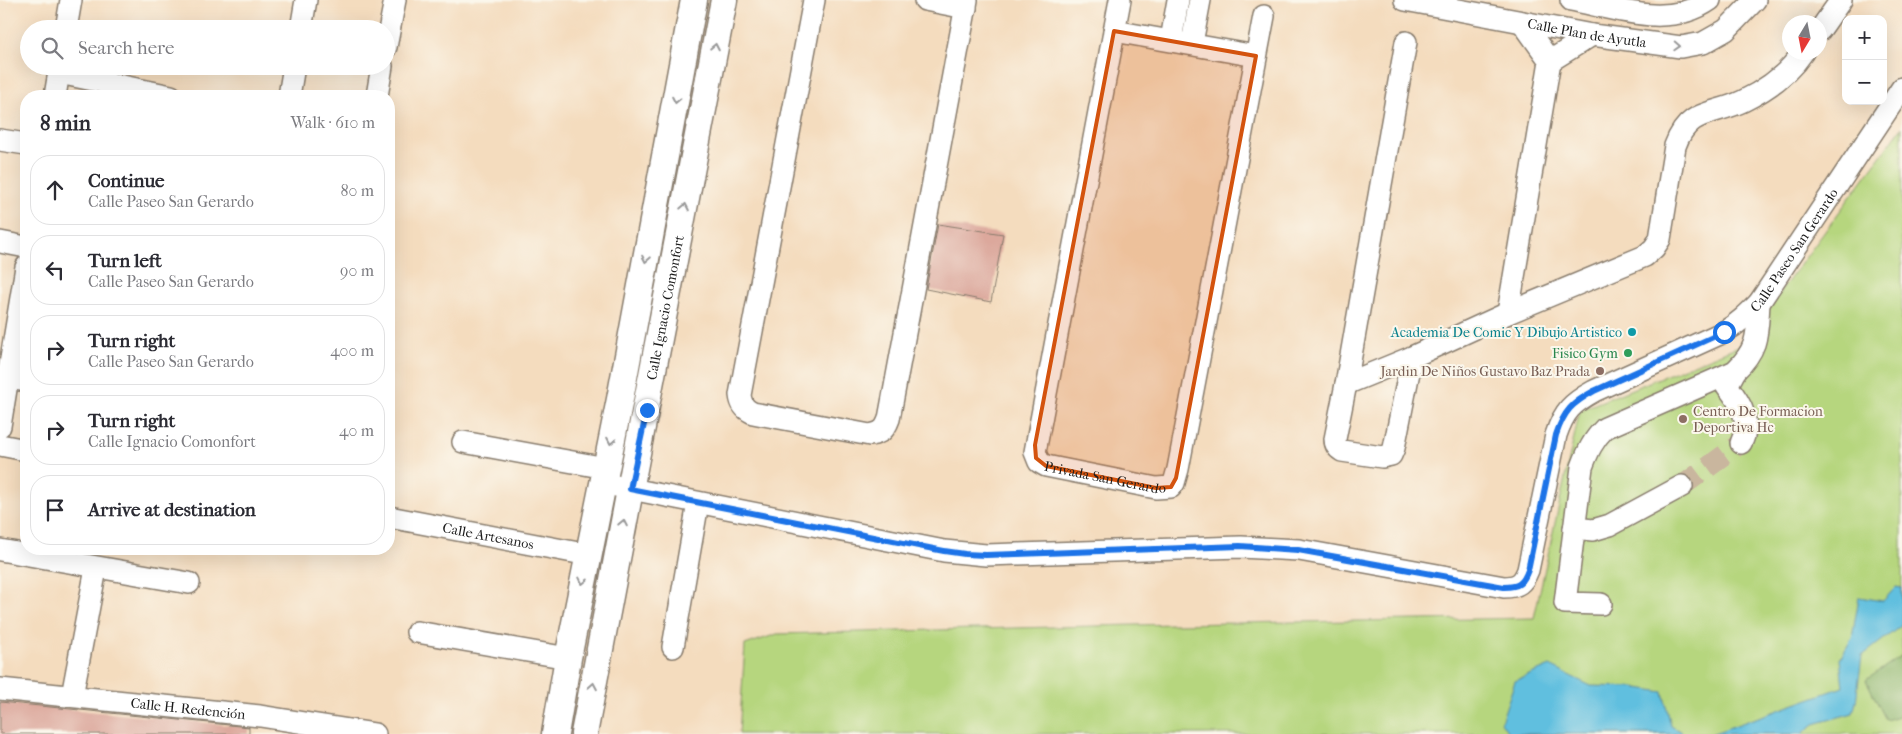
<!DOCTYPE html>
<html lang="en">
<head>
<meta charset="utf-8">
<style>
  :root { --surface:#fff; --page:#f2f2f3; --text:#2b2b33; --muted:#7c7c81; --line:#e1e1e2 }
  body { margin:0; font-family:"IM FELL French Canon",serif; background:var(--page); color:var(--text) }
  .controls { position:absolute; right:15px; top:15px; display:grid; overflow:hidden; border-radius:10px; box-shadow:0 5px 20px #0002 }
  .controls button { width:45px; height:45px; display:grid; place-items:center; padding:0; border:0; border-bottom:1px solid var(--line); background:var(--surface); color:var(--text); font:25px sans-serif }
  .compass { position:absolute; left:1782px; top:15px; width:45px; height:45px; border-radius:50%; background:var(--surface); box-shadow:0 5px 20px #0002; rotate:190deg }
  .stop { position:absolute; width:15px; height:15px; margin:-11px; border:4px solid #1a73e8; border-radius:50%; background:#fff }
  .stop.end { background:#1a73e8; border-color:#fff; box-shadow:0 1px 5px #0008 }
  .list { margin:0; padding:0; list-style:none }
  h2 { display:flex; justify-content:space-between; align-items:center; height:65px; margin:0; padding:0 20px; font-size:21px }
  h2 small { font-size:16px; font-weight:400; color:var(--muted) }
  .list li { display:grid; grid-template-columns:32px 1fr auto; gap:15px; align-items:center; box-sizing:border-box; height:70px; margin:0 10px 10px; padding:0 10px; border:1px solid var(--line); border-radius:20px }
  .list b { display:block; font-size:19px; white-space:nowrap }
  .list p { margin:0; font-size:16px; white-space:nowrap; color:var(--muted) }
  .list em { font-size:16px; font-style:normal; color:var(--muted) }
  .icon { flex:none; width:28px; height:28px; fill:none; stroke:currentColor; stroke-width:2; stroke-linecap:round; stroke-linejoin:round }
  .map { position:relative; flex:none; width:1902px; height:734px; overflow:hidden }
  .search { position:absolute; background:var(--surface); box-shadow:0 5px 20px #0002; left:20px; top:20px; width:375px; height:55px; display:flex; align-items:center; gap:12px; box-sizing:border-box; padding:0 18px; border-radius:28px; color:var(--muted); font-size:19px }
  .panel { position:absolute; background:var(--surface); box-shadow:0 5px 20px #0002; left:20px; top:90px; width:375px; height:465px; border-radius:20px }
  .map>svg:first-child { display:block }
</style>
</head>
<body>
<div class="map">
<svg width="1902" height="734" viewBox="0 0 1902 734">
  <rect width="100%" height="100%" fill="#fbf7ec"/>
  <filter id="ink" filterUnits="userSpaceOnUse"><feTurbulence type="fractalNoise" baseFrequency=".02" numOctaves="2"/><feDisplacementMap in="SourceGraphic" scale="10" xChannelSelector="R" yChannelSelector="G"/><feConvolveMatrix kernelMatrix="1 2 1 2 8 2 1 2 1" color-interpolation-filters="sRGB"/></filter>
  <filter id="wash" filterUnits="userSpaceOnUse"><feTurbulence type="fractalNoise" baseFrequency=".0096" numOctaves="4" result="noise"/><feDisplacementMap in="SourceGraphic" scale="20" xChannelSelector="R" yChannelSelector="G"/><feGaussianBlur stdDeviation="1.12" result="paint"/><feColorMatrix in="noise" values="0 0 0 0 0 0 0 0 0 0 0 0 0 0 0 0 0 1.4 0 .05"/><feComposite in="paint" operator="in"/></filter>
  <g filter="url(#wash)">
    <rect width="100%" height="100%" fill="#f4dcbe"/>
    <polygon fill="#b6d67e" stroke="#69794d" points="1902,127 1902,734 739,734 745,645 777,634 1175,624 1534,618 1580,410 1741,345"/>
    <polygon fill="#90b76d" stroke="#566a44" points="1902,655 1902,715 1886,720 1866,680"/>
    <g fill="#60bfdf" stroke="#3e6e7e">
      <polygon points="1896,587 1902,588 1902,625 1862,656 1856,702 1853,713 1814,724 1802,734 1711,734 1843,687 1840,659 1852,638 1859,597 1883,601"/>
      <polygon points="1550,666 1591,686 1632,687 1663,692 1671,726 1685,734 1509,734 1501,722 1515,681"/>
    </g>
    <g id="blocks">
      <g fill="#dca89c">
        <polygon points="938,224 1003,234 991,302 926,289"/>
        <polygon points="0,702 249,727 249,734 0,734"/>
      </g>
    </g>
  </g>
  <g filter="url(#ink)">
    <use href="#blocks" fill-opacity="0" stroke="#887c6d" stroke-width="1"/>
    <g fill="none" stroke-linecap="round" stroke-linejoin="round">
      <polyline stroke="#c9b69e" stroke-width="21" stroke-dasharray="21 11" stroke-linecap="butt" points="1682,486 1741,443"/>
      <g stroke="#887c6d" stroke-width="24">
        <g id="minor">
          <path d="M814 0 740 395C741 404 744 409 753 413L870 435C881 433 885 430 889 419L967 0"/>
          <polyline points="925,0 966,8"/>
          <path id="s1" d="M1120 0 1035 452 1039 462 1046 466 1156 488 1171 487 1174 483 1178 469 1264 16"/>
          <path id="s2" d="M1405 0 1592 35 1681 47 1703 43 1726 30 1755 0"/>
          <path d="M1571 0C1616 9 1669 29 1710 0"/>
          <polyline points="66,29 71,0"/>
          <polyline points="301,29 306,0"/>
          <polyline points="1820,30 1841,0"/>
          <polyline points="1114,31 1256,56"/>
          <polyline points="1171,40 1178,0"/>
          <path d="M1406 42 1346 384 1335 439C1335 445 1337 448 1342 451L1382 457 1391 455 1394 448 1412 357"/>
          <polyline points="1192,43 1200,0"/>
          <polyline points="386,47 395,0"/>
          <polyline points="1550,61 1592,35"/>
          <polyline points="59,73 171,96"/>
          <polyline points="55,96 60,66"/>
          <polyline points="289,96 294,66"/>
          <polyline points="377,96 382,66"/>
          <polyline points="0,140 26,144"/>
          <polyline points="0,242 26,247"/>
          <polyline points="1508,313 1550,61 1522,22"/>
          <path d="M1735 371 1727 386C1741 403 1752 422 1741 443"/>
          <polyline points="8,378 26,381"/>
          <path d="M1346 384 1412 357 1508 313 1645 256 1654 248 1660 239 1675 146C1689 108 1712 116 1743 101 1766 90 1788 74 1803 52"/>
          <polyline points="0,426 26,267"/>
          <polyline points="463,442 606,468"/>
          <polyline points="0,445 26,450"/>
          <path id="s3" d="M616 486 944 551 986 555 1241 547 1299 550 1504 587C1518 587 1523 583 1528 570L1556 435C1564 411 1572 403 1594 391L1724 332C1738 324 1748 314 1759 303L1902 88"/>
          <path id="s4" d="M389 517 589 555"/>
          <polyline points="1574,528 1593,530 1610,525 1682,486"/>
          <polyline points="0,550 189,583"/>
          <path d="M1601 604 1565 603 1582 467C1588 451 1593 440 1605 428L1735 371C1759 348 1757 334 1759 303"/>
          <polyline points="417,632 568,658"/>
          <polyline points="673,647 698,503"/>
          <path id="s5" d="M0 689 260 716 375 734"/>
          <polyline points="72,696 95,574"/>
        </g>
      </g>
      <g stroke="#887c6d" stroke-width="29">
        <g id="major">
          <polyline points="555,734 568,658 620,399 694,0"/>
          <path id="s6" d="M584 734C629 489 678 245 724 0"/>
        </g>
      </g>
      <use href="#minor" stroke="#fff" stroke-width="21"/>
      <use href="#major" stroke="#fff" stroke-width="26"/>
    </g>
    <defs><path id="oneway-chevron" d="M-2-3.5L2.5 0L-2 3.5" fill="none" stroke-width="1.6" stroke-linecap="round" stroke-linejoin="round" transform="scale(1.25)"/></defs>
    <g stroke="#999">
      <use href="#oneway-chevron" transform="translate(1677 46) rotate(3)"/>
      <use href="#oneway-chevron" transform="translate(715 47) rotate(-79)"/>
      <use href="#oneway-chevron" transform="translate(676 100) rotate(101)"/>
      <use href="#oneway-chevron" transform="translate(685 207) rotate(-79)"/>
      <use href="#oneway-chevron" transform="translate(646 259) rotate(101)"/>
      <use href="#oneway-chevron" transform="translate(611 441) rotate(101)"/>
      <use href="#oneway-chevron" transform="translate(623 523) rotate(-79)"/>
      <use href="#oneway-chevron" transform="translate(583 581) rotate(102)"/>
      <use href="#oneway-chevron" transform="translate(593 686) rotate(-80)"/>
    </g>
  </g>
  <g fill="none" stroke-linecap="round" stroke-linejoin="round" filter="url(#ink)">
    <path stroke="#1a73e8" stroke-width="6" d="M647 410 630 489 944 551 965 554 986 555 1240 546 1298 550 1504 587C1518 587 1523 584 1528 570L1556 435C1564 411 1572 403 1594 391L1724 332"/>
  </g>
  <path fill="#d4530e" fill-opacity="0.2" stroke="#d4530e" stroke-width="4" stroke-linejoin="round" d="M1114 31 1256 56 1176 478 1171 487 1156 488 1046 466 1036 458 1035 445Z"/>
  <circle fill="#0f9aa8" stroke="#fbf7ec" stroke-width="2" cx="1632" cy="332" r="5"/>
  <circle fill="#2e9e5b" stroke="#fbf7ec" stroke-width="2" cx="1628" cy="353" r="5"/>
  <g fill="#8d6e63" stroke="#fbf7ec" stroke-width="2">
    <circle cx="1600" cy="371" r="5"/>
    <circle cx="1683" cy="419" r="5"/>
  </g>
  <g text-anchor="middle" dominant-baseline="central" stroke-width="4" stroke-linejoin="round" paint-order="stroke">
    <g font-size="14" fill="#1c1c1c" stroke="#fbf7ec">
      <text stroke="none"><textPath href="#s2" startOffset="185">Calle Plan de Ayutla</textPath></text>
      <text stroke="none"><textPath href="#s3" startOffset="1380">Calle Paseo San Gerardo</textPath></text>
      <text stroke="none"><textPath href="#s6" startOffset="434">Calle Ignacio Comonfort</textPath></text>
      <text stroke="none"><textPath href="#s1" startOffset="539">Privada San Gerardo</textPath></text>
      <text stroke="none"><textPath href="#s4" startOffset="101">Calle Artesanos</textPath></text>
      <text stroke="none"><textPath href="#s5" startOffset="189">Calle H. Redención</textPath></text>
    </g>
    <g font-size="14" fill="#0d838f" stroke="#fbf7ec" text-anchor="end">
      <text x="1622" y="332">Academia De Comic Y Dibujo Artistico</text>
    </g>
    <g font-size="14" fill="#27864d" stroke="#fbf7ec" text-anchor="end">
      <text x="1618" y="353">Fisico Gym</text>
    </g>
    <g font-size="14" fill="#785e54" stroke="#fbf7ec" text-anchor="end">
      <text x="1590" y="371">Jardin De Niños Gustavo Baz Prada</text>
      <text x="1693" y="411" text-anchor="start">Centro De Formacion<tspan x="1693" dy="16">Deportiva Hc</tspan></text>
    </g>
  </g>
</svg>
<div class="controls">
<button>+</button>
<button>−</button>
</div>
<svg class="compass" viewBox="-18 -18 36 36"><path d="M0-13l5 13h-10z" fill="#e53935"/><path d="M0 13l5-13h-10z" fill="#7c7c81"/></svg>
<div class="stop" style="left:1724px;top:332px"></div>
<div class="stop end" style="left:647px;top:410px"></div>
<div class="search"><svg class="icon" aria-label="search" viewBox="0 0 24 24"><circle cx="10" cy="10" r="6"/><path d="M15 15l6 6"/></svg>Search here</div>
<section class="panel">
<h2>8 min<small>Walk · 610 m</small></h2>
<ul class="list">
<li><svg class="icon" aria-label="ahead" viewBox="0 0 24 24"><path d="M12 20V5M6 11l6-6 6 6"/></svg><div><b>Continue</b><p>Calle Paseo San Gerardo</p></div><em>80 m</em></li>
<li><svg class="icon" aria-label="left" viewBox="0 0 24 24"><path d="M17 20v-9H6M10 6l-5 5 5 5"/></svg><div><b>Turn left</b><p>Calle Paseo San Gerardo</p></div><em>90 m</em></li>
<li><svg class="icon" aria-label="right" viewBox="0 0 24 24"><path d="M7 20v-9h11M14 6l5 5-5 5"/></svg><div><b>Turn right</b><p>Calle Paseo San Gerardo</p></div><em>400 m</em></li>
<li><svg class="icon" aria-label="right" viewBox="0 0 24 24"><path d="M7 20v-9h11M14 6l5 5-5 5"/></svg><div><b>Turn right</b><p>Calle Ignacio Comonfort</p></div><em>40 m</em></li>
<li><svg class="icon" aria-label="arrive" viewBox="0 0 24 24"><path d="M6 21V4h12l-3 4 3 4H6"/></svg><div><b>Arrive at destination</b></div></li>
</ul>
</section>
</div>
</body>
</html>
